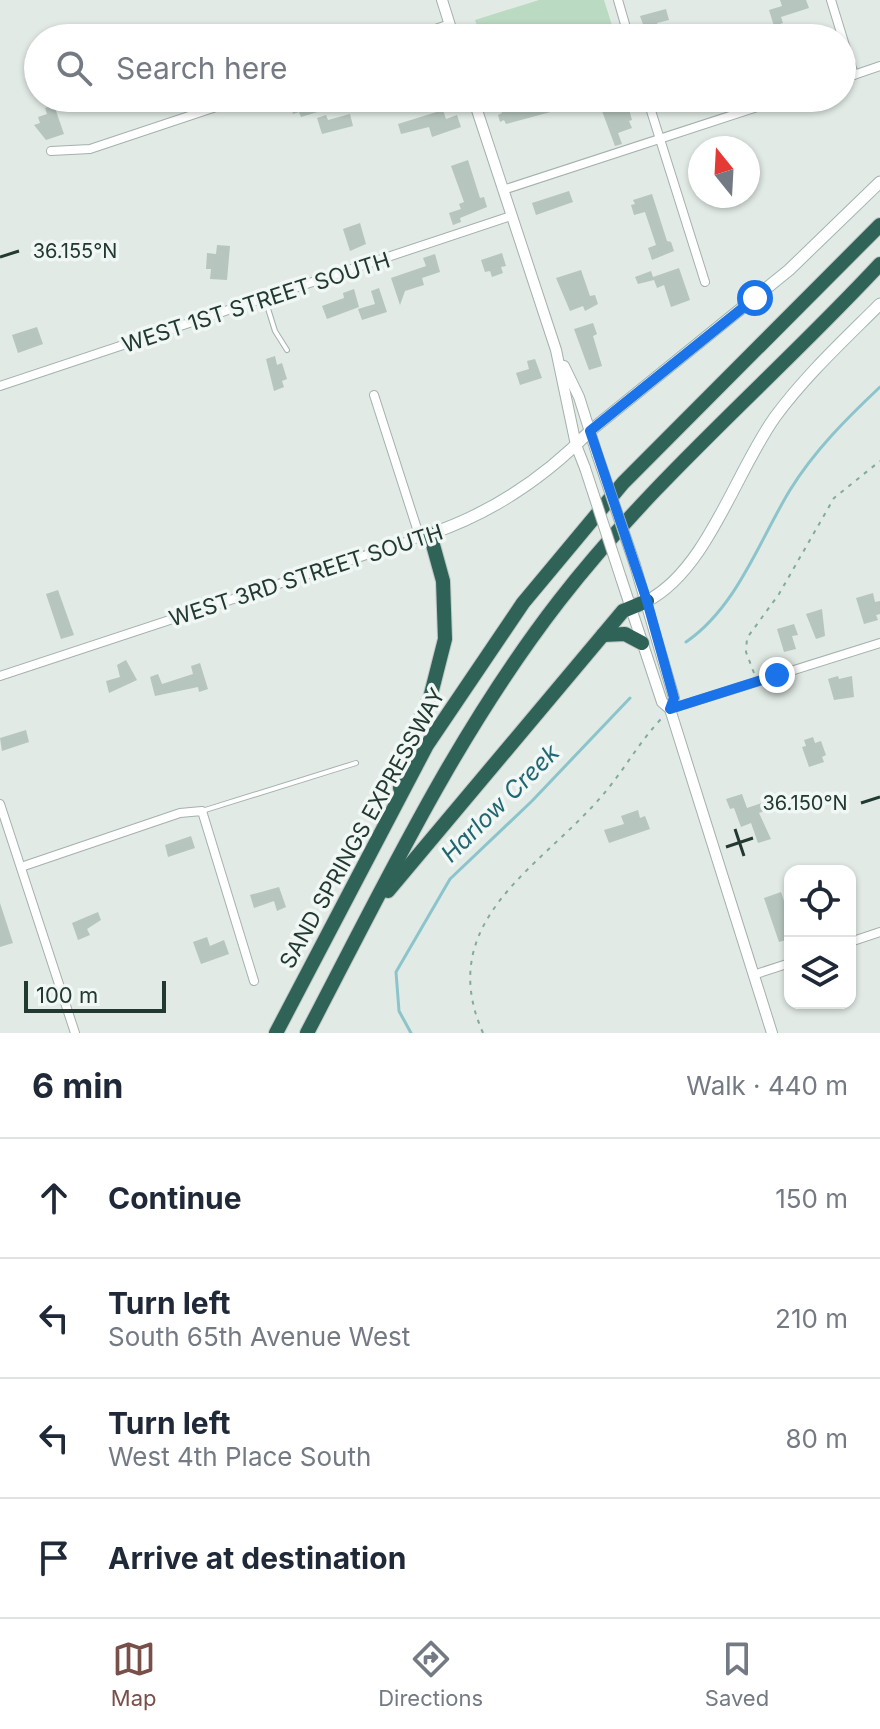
<!DOCTYPE html>
<html lang="en">
<head>
<meta charset="utf-8">
<style>
  :root { --surface:#fff; --page:#f2f2f3; --text:#1f2937; --muted:#747a83; --line:#e0e1e3; --accent:#794f4a }
  body { margin:0; font-family:Inter,sans-serif; background:var(--page); color:var(--text) }
  .controls { position:absolute; right:24px; bottom:24px; display:grid; overflow:hidden; border-radius:16px; box-shadow:0 2px 6px #0004 }
  .controls button { width:72px; height:72px; display:grid; place-items:center; padding:0; border:0; border-bottom:2px solid var(--line); background:var(--surface); color:var(--text); font:40px sans-serif }
  .compass { position:absolute; left:688px; top:136px; width:72px; height:72px; border-radius:50%; background:var(--surface); box-shadow:0 2px 6px #0004; rotate:342deg }
  .scale { position:absolute; left:24px; bottom:20px; width:142px; box-sizing:border-box; padding-left:8px; border:4px solid #223932; border-top:0; font-size:22px; line-height:28px; white-space:nowrap; color:#223932; -webkit-text-stroke:6px #f1f7f4; paint-order:stroke }
  .stop { position:absolute; width:24px; height:24px; margin:-18px; border:6px solid #1a73e8; border-radius:50%; background:#fff }
  .stop.end { background:#1a73e8; border-color:#fff; box-shadow:0 2px 8px #0008 }
  .list { margin:0; padding:0; list-style:none }
  h2 { display:flex; justify-content:space-between; align-items:center; height:104px; margin:0; padding:0 32px; font-size:34px }
  h2 small { font-size:26px; font-weight:400; color:var(--muted) }
  .list li { display:grid; grid-template-columns:52px 1fr auto; gap:24px; align-items:center; box-sizing:border-box; height:120px; padding:0 32px; border-top:2px solid var(--line) }
  .list b { display:block; font-size:30px; white-space:nowrap }
  .list p { margin:0; font-size:26px; white-space:nowrap; color:var(--muted) }
  .list em { font-size:26px; font-style:normal; color:var(--muted) }
  .icon { flex:none; width:44px; height:44px; fill:none; stroke:currentColor; stroke-width:2; stroke-linecap:round; stroke-linejoin:round }
  .map { position:relative; flex:none; width:880px; height:1033px; overflow:hidden }
  .search { position:absolute; background:var(--surface); box-shadow:0 2px 6px #0004; left:24px; right:24px; top:24px; height:88px; display:flex; align-items:center; gap:20px; box-sizing:border-box; padding:0 28px; border-radius:44px; color:var(--muted); font-size:30px }
  .sheet { height:584px; background:var(--surface) }
  nav { display:flex; justify-content:space-around; align-items:center; box-sizing:border-box; height:112px; border-top:2px solid var(--line); background:var(--surface); font-size:22px; color:var(--muted) }
  nav a { display:grid; justify-items:center; gap:4px }
  nav .on { color:var(--accent) }
  .map>svg:first-child { display:block }
</style>
</head>
<body>
<div class="map">
<svg width="880" height="1033" viewBox="0 0 880 1033">
  <rect width="100%" height="100%" fill="#e1eae5"/>
  <polygon fill="#bbdac2" points="539,0 604,0 616,38 481,38 475,20"/>
  <g fill="none" stroke-linecap="round" stroke-linejoin="round">
    <g stroke="#8cc4cc" stroke-width="3">
      <path d="M686 642C737 607 759 541 790 490 814 451 847 418 880 387"/>
      <polyline points="411,1033 399,1011 396,972 450,879 532,801 630,698"/>
    </g>
  </g>
  <g fill="#b6c5be">
    <polygon points="780,0 806,0 809,8 781,17 783,23 774,26 769,10 782,6"/>
    <polygon points="666,9 669,20 657,23 659,28 650,31 648,26 644,27 640,16"/>
    <polygon points="296,98 318,98 321,111 301,117 299,112 293,114 290,102"/>
    <polygon points="516,98 554,98 558,110 506,124 504,120 500,122 498,115 502,113 501,110 518,104"/>
    <polygon points="620,98 626,98 632,120 629,121 632,128 618,133 622,144 615,146 602,111 606,110 603,104"/>
    <polygon points="54,105 64,134 46,140 34,125 40,123 38,117 47,114 45,108"/>
    <polygon points="443,110 446,119 457,115 461,127 432,137 429,127 401,134 398,124"/>
    <polygon points="350,114 353,126 322,134 317,118 326,115 328,120"/>
    <polygon points="468,160 480,198 484,197 487,207 460,218 461,222 453,225 449,213 461,209 459,204 464,202 451,166"/>
    <polygon points="569,191 573,202 536,215 532,203"/>
    <polygon points="652,194 667,241 671,242 674,251 652,260 648,248 656,245 645,212 634,215 631,205 635,204 633,200"/>
    <polygon points="360,223 366,244 350,251 343,229"/>
    <polygon points="217,245 230,246 227,280 210,279 211,269 206,269 207,253 216,254"/>
    <polygon points="502,253 506,266 501,267 503,273 492,277 490,271 485,272 481,260"/>
    <polygon points="435,254 440,272 422,278 424,285 405,291 400,305 391,278 426,266 423,258"/>
    <polygon points="679,268 690,300 671,307 664,285 657,288 654,280 638,284 635,277 651,271 653,277"/>
    <polygon points="581,270 590,296 595,295 598,304 585,311 583,306 570,311 556,278"/>
    <polygon points="379,288 387,312 362,320 358,309 375,304 371,291"/>
    <polygon points="354,289 359,307 327,319 322,306 344,298 343,293"/>
    <polygon points="593,323 597,334 593,336 602,366 589,370 574,329"/>
    <polygon points="37,327 43,344 18,353 12,335"/>
    <polygon points="275,356 277,365 282,363 287,379 282,381 284,387 274,391 266,359"/>
    <polygon points="535,359 542,378 520,385 516,373 529,369 527,361"/>
    <polygon points="58,590 74,635 61,639 46,594"/>
    <polygon points="873,593 875,602 880,601 880,614 876,615 878,620 864,624 856,598"/>
    <polygon points="822,609 825,636 816,639 806,614"/>
    <polygon points="794,624 798,635 792,636 796,649 784,652 777,629"/>
    <polygon points="126,660 137,680 109,693 106,681 120,677 117,665"/>
    <polygon points="200,663 208,689 199,692 198,687 155,696 150,677 158,674 162,684 193,674 191,666"/>
    <polygon points="838,676 839,679 852,676 854,697 834,700 828,679"/>
    <polygon points="26,730 29,742 2,751 0,738"/>
    <polygon points="813,737 815,743 821,741 826,755 822,757 824,762 809,767 802,747 806,746 804,740"/>
    <polygon points="742,794 747,808 774,799 777,807 759,813 771,839 758,843 751,823 741,827 734,808 730,809 726,799"/>
    <polygon points="638,810 640,818 645,816 650,829 609,843 604,830 624,824 621,816"/>
    <polygon points="191,836 195,848 168,857 165,845"/>
    <polygon points="279,887 286,907 277,911 274,901 254,908 250,895"/>
    <polygon points="781,892 790,919 790,939 779,942 764,898"/>
    <polygon points="0,903 13,943 0,947"/>
    <polygon points="98,912 101,920 87,929 90,935 78,940 72,923"/>
    <polygon points="207,937 210,946 224,940 229,954 201,964 193,942"/>
  </g>
  <g fill="none" stroke-linecap="round" stroke-linejoin="round">
    <g stroke="#a4b1ac" stroke-width="6">
      <g id="service">
        <polyline points="265,299 275,331 287,350"/>
        <polyline points="202,811 356,763"/>
      </g>
    </g>
    <g stroke="#a4b1ac" stroke-width="10">
      <g id="minor">
        <polyline points="618,0 629,38"/>
        <polyline points="831,0 854,75"/>
        <polyline points="409,38 450,24"/>
        <polyline points="842,79 880,66"/>
        <polyline points="647,98 705,282"/>
        <polyline points="51,151 90,149 243,98"/>
        <polyline points="503,190 785,98"/>
        <polyline points="0,386 511,216"/>
        <polyline points="374,395 420,538"/>
        <polyline points="0,676 430,534"/>
        <polyline points="670,709 880,643"/>
        <polyline points="0,804 75,1033"/>
        <polyline points="21,867 180,813 202,811 254,981"/>
        <polyline points="850,942 880,932"/>
        <polyline points="753,975 790,963"/>
      </g>
    </g>
    <g stroke="#a4b1ac" stroke-width="12">
      <g id="tertiary">
        <polyline points="442,0 454,38"/>
        <polyline points="473,98 556,350 576,445 585,468"/>
        <polyline points="564,366 579,397 597,454"/>
        <polyline points="635,565 674,698 670,709"/>
        <polyline points="621,578 662,702 670,709 772,1033"/>
      </g>
    </g>
    <g stroke="#a0b5ad" stroke-width="13">
      <g id="secondary">
        <path d="M430 534C492 513 544 478 590 431L789 270 880 182"/>
        <path d="M647 601C707 570 735 473 775 417 806 375 844 340 880 304"/>
      </g>
    </g>
    <g stroke="#c1c8c6" stroke-width="16">
      <g id="motorway">
        <polyline points="603,635 625,634 642,643"/>
        <polyline points="400,788 408,745 430,698 445,639 443,581 430,534"/>
        <polyline points="388,891 623,611 647,601"/>
        <polyline points="276,1033 427,745 523,603 623,483 880,225"/>
        <path d="M307 1033C385 884 456 734 559 601 655 477 774 378 880 264"/>
      </g>
    </g>
    <g stroke="#83ab9d" stroke-width="2" stroke-dasharray="4 6" stroke-linecap="butt">
      <polyline points="754,673 746,652 747,638 779,594 834,498 880,461"/>
      <path d="M483 1033C432 918 546 865 606 791 626 767 640 741 662 718"/>
    </g>
    <use href="#service" stroke="#fff" stroke-width="4"/>
    <use href="#minor" stroke="#fff" stroke-width="8"/>
    <use href="#tertiary" stroke="#fff" stroke-width="10"/>
    <use href="#secondary" stroke="#fff" stroke-width="11"/>
    <use href="#motorway" stroke="#306357" stroke-width="14"/>
    <g stroke="#a4b1ac" stroke-width="12" stroke-linecap="butt">
      <g id="tertiary-bridge">
        <polyline points="597,454 635,565"/>
        <polyline points="585,468 621,578"/>
      </g>
    </g>
    <use href="#tertiary-bridge" stroke="#fff" stroke-width="10"/>
  </g>
  <g fill="none" stroke-linecap="round" stroke-linejoin="round">
    <polyline stroke="#1a73e8" stroke-width="10" points="755,298 590,431 647,601 674,698 670,709 777,675"/>
  </g>
  <path fill="none" stroke="#223932" stroke-width="3" d="M0 257 19 251M861 803 880 797M735 829 744 856M726 847 753 838"/>
  <g text-anchor="middle" dominant-baseline="central" stroke-width="7" stroke-linejoin="round" paint-order="stroke">
    <g font-size="22" fill="#223932" stroke="#f1f7f4">
      <text transform="translate(256 302) rotate(-18)">WEST 1ST STREET SOUTH</text>
      <text transform="translate(306 575) rotate(-18)">WEST 3RD STREET SOUTH</text>
      <text transform="translate(362 828) rotate(-61)">SAND SPRINGS EXPRESSWAY</text>
    </g>
    <g font-size="24" font-style="italic" fill="#216670" stroke="#f1f7f4">
      <text transform="translate(500 803) rotate(-45)">Harlow Creek</text>
    </g>
  </g>
  <g font-size="20" text-anchor="middle" fill="#223932" stroke="#f1f7f4" stroke-width="7" stroke-linejoin="round" paint-order="stroke">
    <text x="75" y="258">36.155°N</text>
    <text x="805" y="810">36.150°N</text>
  </g>
</svg>
<div class="controls">
<button><svg class="icon" aria-label="locate" viewBox="0 0 24 24"><circle cx="12" cy="12" r="6"/><path d="M12 2v4M12 18v4M2 12h4M18 12h4"/></svg></button>
<button><svg class="icon" aria-label="layers" viewBox="0 0 24 24"><path d="M12 4l9 5-9 5-9-5zM3 14l9 5 9-5"/></svg></button>
</div>
<svg class="compass" viewBox="-18 -18 36 36"><path d="M0-13l5 13h-10z" fill="#e53935"/><path d="M0 13l5-13h-10z" fill="#747a83"/></svg>
<div class="scale">100 m</div>
<div class="stop" style="left:755px;top:298px"></div>
<div class="stop end" style="left:777px;top:675px"></div>
<div class="search"><svg class="icon" aria-label="search" viewBox="0 0 24 24"><circle cx="10" cy="10" r="6"/><path d="M15 15l6 6"/></svg>Search here</div>
</div>
<section class="sheet">
<h2>6 min<small>Walk · 440 m</small></h2>
<ul class="list">
<li><svg class="icon" aria-label="ahead" viewBox="0 0 24 24"><path d="M12 20V5M6 11l6-6 6 6"/></svg><div><b>Continue</b></div><em>150 m</em></li>
<li><svg class="icon" aria-label="left" viewBox="0 0 24 24"><path d="M17 20v-9H6M10 6l-5 5 5 5"/></svg><div><b>Turn left</b><p>South 65th Avenue West</p></div><em>210 m</em></li>
<li><svg class="icon" aria-label="left" viewBox="0 0 24 24"><path d="M17 20v-9H6M10 6l-5 5 5 5"/></svg><div><b>Turn left</b><p>West 4th Place South</p></div><em>80 m</em></li>
<li><svg class="icon" aria-label="arrive" viewBox="0 0 24 24"><path d="M6 21V4h12l-3 4 3 4H6"/></svg><div><b>Arrive at destination</b></div></li>
</ul>
</section>
<nav>
<a class="on"><svg class="icon" aria-label="map" viewBox="0 0 24 24"><path d="M3 6l6-2 6 2 6-2v14l-6 2-6-2-6 2zM9 4v14M15 6v14"/></svg>Map</a>
<a><svg class="icon" aria-label="directions" viewBox="0 0 24 24"><path d="M12 3l9 9-9 9-9-9zM9 14v-3h6M13 9l2 2-2 2"/></svg>Directions</a>
<a><svg class="icon" aria-label="saved" viewBox="0 0 24 24"><path d="M7 4h10v16l-5-4-5 4z"/></svg>Saved</a>
</nav>
</body>
</html>
